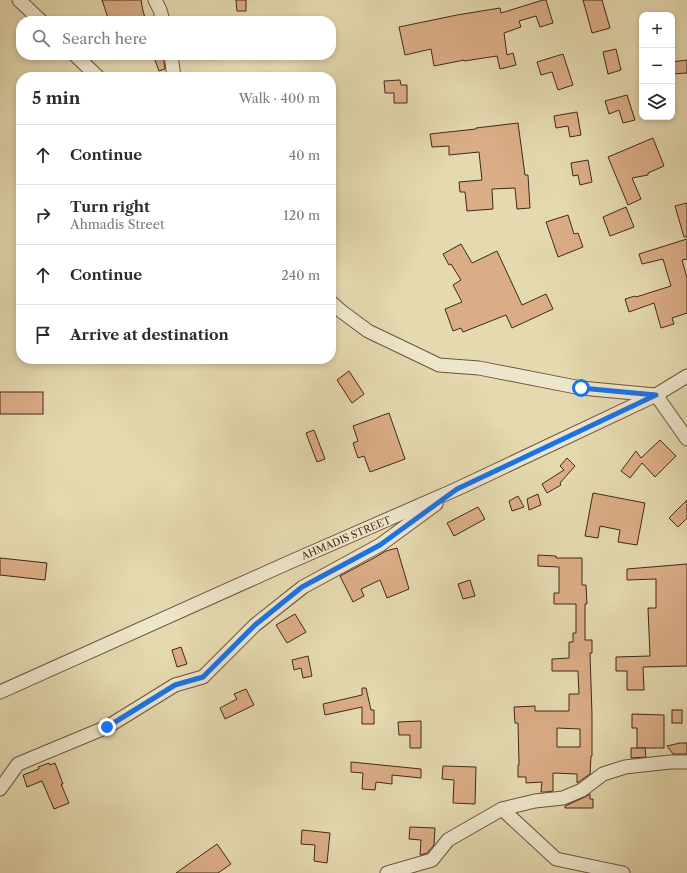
<!DOCTYPE html>
<html lang="en">
<head>
<meta charset="utf-8">
<style>
  :root { --surface:#fff; --page:#f7f7f7; --text:#2b2b33; --muted:#7c7c81; --line:#e1e1e2 }
  body { margin:0; font-family:"Libre Caslon Text",serif; background:var(--page); color:var(--text) }
  .controls { position:absolute; right:12px; top:12px; display:grid; overflow:hidden; border-radius:8px; box-shadow:0 2px 6px #0003 }
  .controls button { width:36px; height:36px; display:grid; place-items:center; padding:0; border:0; border-bottom:1px solid var(--line); background:var(--surface); color:var(--text); font:20px sans-serif }
  .stop { position:absolute; width:12px; height:12px; margin:-9px; border:3px solid #1a73e8; border-radius:50%; background:#fff }
  .stop.end { background:#1a73e8; border-color:#fff; box-shadow:0 1px 4px #0008 }
  .list { margin:0; padding:0; list-style:none }
  h2 { display:flex; justify-content:space-between; align-items:center; height:52px; margin:0; padding:0 16px; font-size:17px }
  h2 small { font-size:13px; font-weight:400; color:var(--muted) }
  .list li { display:grid; grid-template-columns:26px 1fr auto; gap:12px; align-items:center; box-sizing:border-box; height:60px; padding:0 16px; border-top:1px solid var(--line) }
  .list b { display:block; font-size:15px; white-space:nowrap }
  .list p { margin:0; font-size:13px; white-space:nowrap; color:var(--muted) }
  .list em { font-size:13px; font-style:normal; color:var(--muted) }
  .icon { flex:none; width:22px; height:22px; fill:none; stroke:currentColor; stroke-width:2; stroke-linecap:round; stroke-linejoin:round }
  .map { position:relative; flex:none; width:687px; height:873px; overflow:hidden }
  .search { position:absolute; background:var(--surface); box-shadow:0 2px 6px #0003; left:16px; top:16px; width:320px; height:44px; display:flex; align-items:center; gap:10px; box-sizing:border-box; padding:0 14px; border-radius:16px; color:var(--muted); font-size:15px }
  .panel { position:absolute; background:var(--surface); box-shadow:0 2px 6px #0003; left:16px; top:72px; width:320px; height:292px; border-radius:16px }
  .map>svg:first-child { display:block }
</style>
</head>
<body>
<div class="map">
<svg width="687" height="873" viewBox="0 0 687 873">
  <rect width="100%" height="100%" fill="#e5d9b0"/>
  <filter id="stains"><feTurbulence type="fractalNoise" baseFrequency=".005" numOctaves="4"/><feColorMatrix values="0 0 0 0 .2 0 0 0 0 .09 0 0 0 0 .02 0 0 0 .5 -.17"/></filter>
  <radialGradient id="worn" r=".72"><stop offset=".6" stop-color="#630" stop-opacity="0"/><stop offset="1" stop-color="#630" stop-opacity=".3"/></radialGradient>
  <g fill="#dbad86" stroke="#422818" fill-rule="evenodd">
    <polygon points="102,0 141,0 143,11 146,21 109,21"/>
    <polygon points="236,0 246,0 246,11 237,11"/>
    <polygon points="543,0 546,0 553,23 540,27 536,16 519,21 521,27 504,33 507,55 513,53 516,65 500,69 497,56 464,61 464,60 434,66 431,49 405,55 399,27 457,15 500,8 501,13"/>
    <polygon points="583,0 602,0 610,28 592,33"/>
    <polygon points="616,49 621,70 608,74 603,52"/>
    <polygon points="563,54 573,85 558,90 552,72 541,75 537,62"/>
    <polygon points="153,55 163,55 165,69 159,71"/>
    <polygon points="687,60 687,73 672,74 672,62"/>
    <polygon points="400,80 401,85 407,85 407,103 394,103 394,93 385,93 384,81"/>
    <polygon points="627,95 635,120 623,123 619,110 609,114 605,101"/>
    <polygon points="577,112 581,135 570,137 568,126 556,128 554,116"/>
    <polygon points="518,123 525,175 528,175 530,208 517,209 515,188 492,189 493,209 467,211 465,192 460,192 459,182 482,180 479,152 449,155 449,146 432,147 430,134 476,129 476,128"/>
    <polygon points="653,138 664,166 648,173 648,175 632,178 641,199 628,205 608,157"/>
    <polygon points="588,160 592,182 580,185 578,175 573,176 571,163"/>
    <polygon points="687,203 687,237 684,237 675,206"/>
    <polygon points="626,207 634,227 610,236 603,217"/>
    <polygon points="568,215 574,234 578,233 583,247 558,257 546,222"/>
    <polygon points="687,239 687,259 682,260 687,278 687,313 672,318 674,324 661,328 654,303 629,312 625,299 635,296 636,297 671,286 663,259 642,264 639,254"/>
    <polygon points="461,244 472,263 497,251 522,305 546,294 553,309 512,328 506,315 463,332 461,328 453,331 445,309 462,302 453,285 461,280 451,264 449,265 443,254"/>
    <polygon points="349,371 364,394 352,403 337,380"/>
    <rect x="0" y="392" width="43" height="22"/>
    <polygon points="389,413 405,459 370,472 364,456 358,458 353,443 358,441 353,426"/>
    <polygon points="314,430 325,459 317,462 306,433"/>
    <polygon points="660,440 676,456 655,477 642,463 630,478 621,471 636,451 641,458"/>
    <polygon points="567,458 575,466 560,483 561,485 547,493 542,484 564,470 560,466"/>
    <polygon points="593,493 645,503 637,545 618,542 620,530 600,526 598,538 585,536"/>
    <polygon points="538,494 541,505 529,510 527,499"/>
    <polygon points="518,496 524,507 512,511 509,501"/>
    <polygon points="687,500 687,518 678,527 669,518"/>
    <polygon points="478,507 485,519 454,536 447,523"/>
    <polygon points="397,548 409,589 387,598 380,580 361,589 364,596 353,602 340,576 374,558 386,551"/>
    <path d="M538 555 556 556V558H582V585H586L587 604H585V640H592V653H590L592 715V756H591L590 774 577 783V774L553 773V791L547 792H541L542 782 526 783V777H518V765H519L518 723H515L514 707 535 706V711H569V694H579L578 671H552V659L569 658V642H573V633H576V604H554V593H559V567L538 566ZM557 728 580 729V747H557Z"/>
    <polygon points="0,558 47,563 45,580 0,575"/>
    <polygon points="687,564 687,666 643,667 644,690 627,690 627,671 616,671 616,657 650,656 648,608 656,608 656,579 627,580 627,569"/>
    <polygon points="470,580 475,596 463,599 458,584"/>
    <polygon points="295,614 306,632 287,643 276,625"/>
    <polygon points="181,647 187,664 177,667 172,650"/>
    <polygon points="308,656 312,676 303,678 301,668 294,670 292,660"/>
    <polygon points="362,688 366,688 371,710 374,710 374,724 362,724 362,707 325,715 323,704 362,695"/>
    <polygon points="246,689 254,705 225,719 220,708 237,699 234,694"/>
    <rect x="672" y="710" width="10" height="13"/>
    <polygon points="632,714 664,715 664,748 637,748 637,728 632,728"/>
    <polygon points="421,721 421,748 410,748 410,735 399,735 398,722"/>
    <polygon points="680,743 687,743 687,754 673,754 667,746"/>
    <polygon points="631,748 645,748 646,757 631,758"/>
    <polygon points="351,762 421,769 421,778 392,775 392,784 376,782 375,790 362,789 363,773 351,772"/>
    <polygon points="49,763 50,765 55,763 63,784 61,784 69,803 54,809 42,781 27,787 23,775 39,769 38,767"/>
    <polygon points="443,766 476,767 475,804 453,803 454,780 442,779"/>
    <polygon points="590,794 590,799 593,799 593,808 565,808 565,806 585,797"/>
    <polygon points="410,827 435,828 434,845 427,853 420,855 421,840 409,839"/>
    <polygon points="302,830 330,833 327,863 314,861 315,845 301,844"/>
    <polygon points="217,844 231,864 218,873 176,873"/>
  </g>
  <g fill="none" stroke-linecap="round" stroke-linejoin="round">
    <g stroke="#6b543e" stroke-width="15">
      <g id="minor">
        <polyline points="19,0 41,21"/>
        <polyline points="155,0 160,10 163,21"/>
        <polyline points="75,55 98,77"/>
        <polyline points="171,55 174,77"/>
        <polyline points="331,302 341,311 368,331 439,365 479,368 581,388 655,395"/>
        <polyline points="656,395 687,439"/>
        <polyline points="0,692 290,562 457,489 656,395 687,376"/>
        <polyline points="0,789 18,764 107,727 175,685 203,677 255,625 303,587 380,545 436,504"/>
        <polyline points="502,809 556,859 623,873"/>
        <polyline points="387,873 432,860 448,840 502,809 535,801 563,798 582,790 603,774 625,767 670,762 687,762"/>
      </g>
    </g>
    <use href="#minor" stroke="#eee6cc" stroke-width="13"/>
  </g>
  <g fill="none" stroke-linecap="round" stroke-linejoin="round">
    <polyline stroke="#1a73e8" stroke-width="5" points="107,727 175,685 203,677 255,625 302,587 380,545 457,489 656,395 581,388"/>
  </g>
  <g text-anchor="middle" dominant-baseline="central" stroke-width="4" stroke-linejoin="round" paint-order="stroke">
    <g font-size="10" fill="#422818" stroke="#eee6cc">
      <text transform="translate(346 538) rotate(-23)">AHMADIS STREET</text>
    </g>
  </g>
  <rect width="100%" height="100%" filter="url(#stains)"/>
  <rect width="100%" height="100%" fill="url(#worn)"/>
</svg>
<div class="controls">
<button>+</button>
<button>−</button>
<button><svg class="icon" aria-label="layers" viewBox="0 0 24 24"><path d="M12 4l9 5-9 5-9-5zM3 14l9 5 9-5"/></svg></button>
</div>
<div class="stop" style="left:581px;top:388px"></div>
<div class="stop end" style="left:107px;top:727px"></div>
<div class="search"><svg class="icon" aria-label="search" viewBox="0 0 24 24"><circle cx="10" cy="10" r="6"/><path d="M15 15l6 6"/></svg>Search here</div>
<section class="panel">
<h2>5 min<small>Walk · 400 m</small></h2>
<ul class="list">
<li><svg class="icon" aria-label="ahead" viewBox="0 0 24 24"><path d="M12 20V5M6 11l6-6 6 6"/></svg><div><b>Continue</b></div><em>40 m</em></li>
<li><svg class="icon" aria-label="right" viewBox="0 0 24 24"><path d="M7 20v-9h11M14 6l5 5-5 5"/></svg><div><b>Turn right</b><p>Ahmadis Street</p></div><em>120 m</em></li>
<li><svg class="icon" aria-label="ahead" viewBox="0 0 24 24"><path d="M12 20V5M6 11l6-6 6 6"/></svg><div><b>Continue</b></div><em>240 m</em></li>
<li><svg class="icon" aria-label="arrive" viewBox="0 0 24 24"><path d="M6 21V4h12l-3 4 3 4H6"/></svg><div><b>Arrive at destination</b></div></li>
</ul>
</section>
</div>
</body>
</html>
